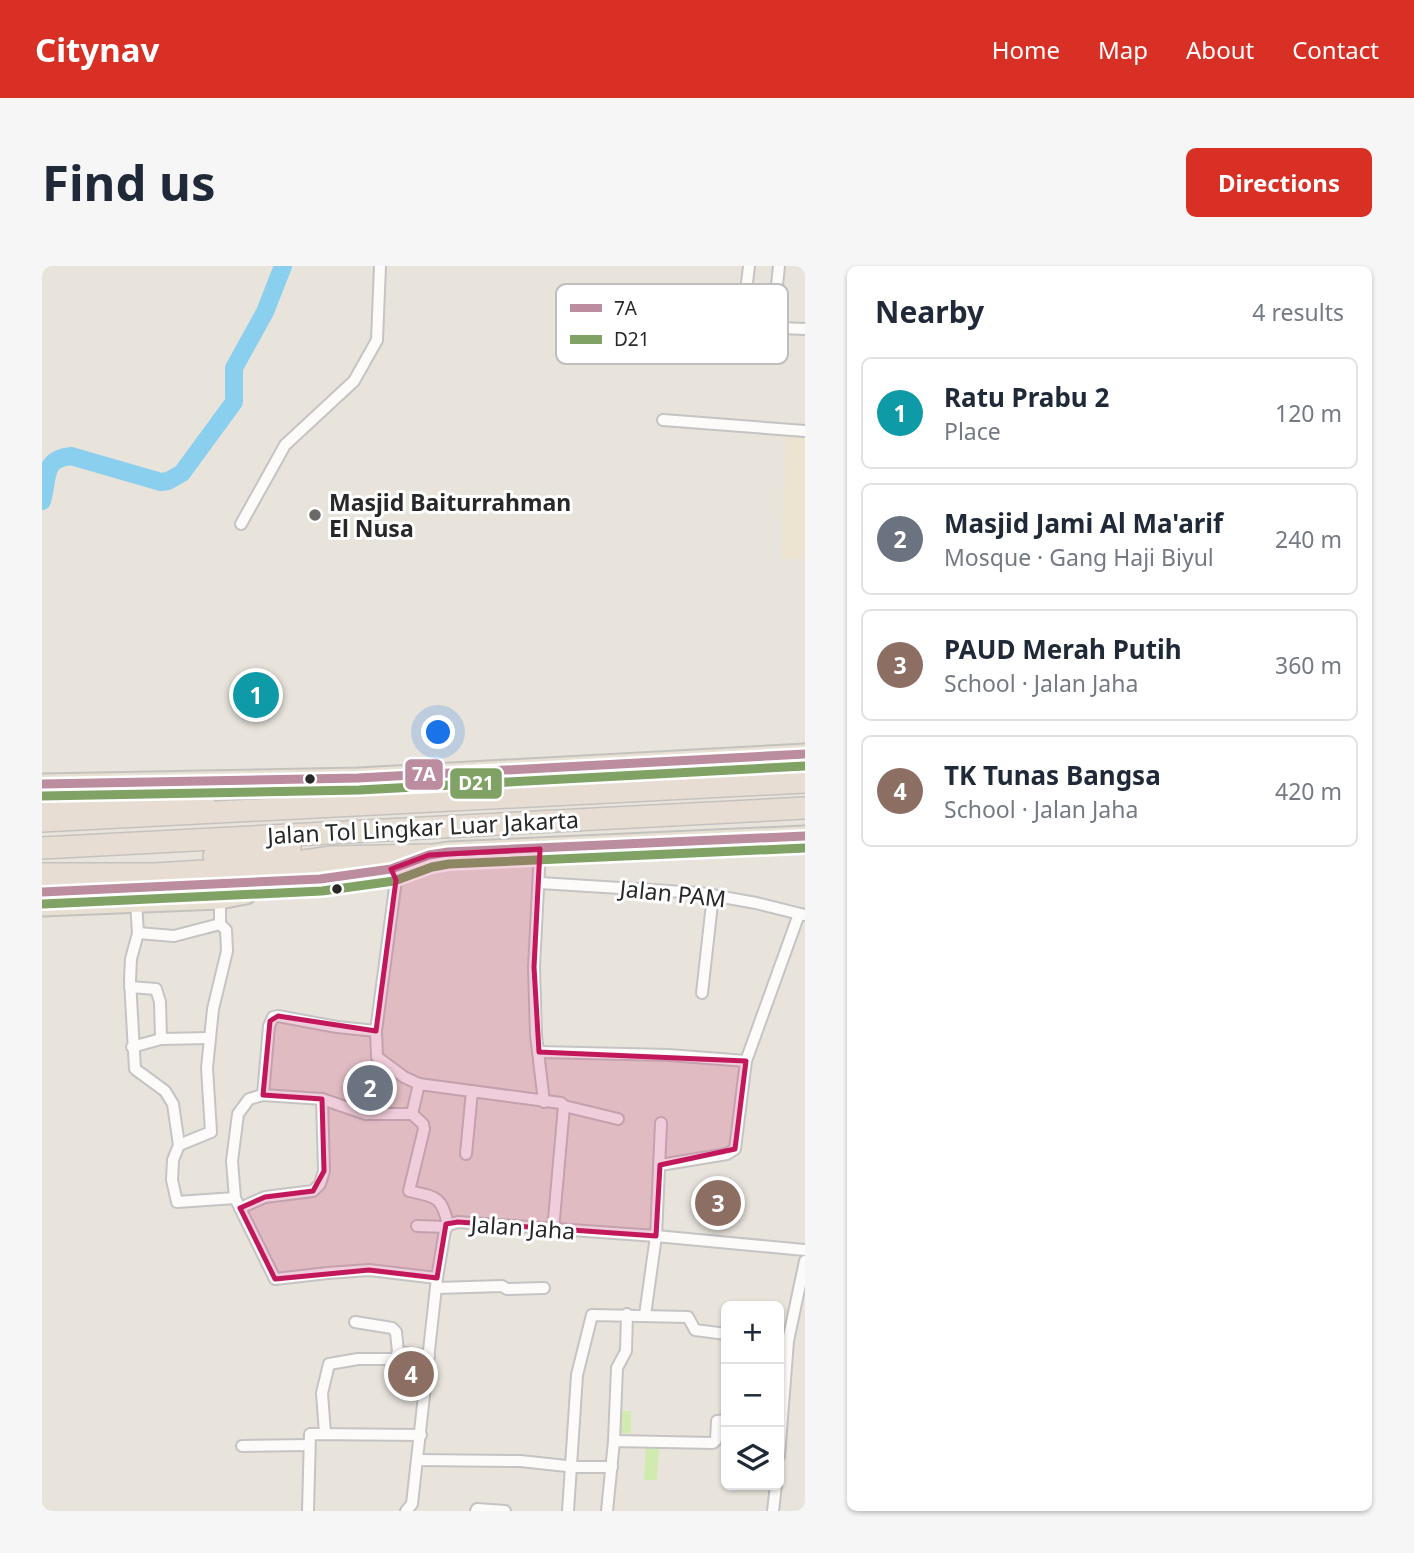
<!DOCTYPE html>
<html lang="en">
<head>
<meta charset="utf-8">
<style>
  :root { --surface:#fff; --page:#f6f6f7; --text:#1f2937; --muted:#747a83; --line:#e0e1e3; --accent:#d93025 }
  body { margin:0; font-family:"Noto Sans",sans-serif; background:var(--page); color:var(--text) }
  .controls { position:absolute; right:21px; bottom:21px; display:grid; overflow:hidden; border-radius:10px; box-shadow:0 2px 5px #0004 }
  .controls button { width:63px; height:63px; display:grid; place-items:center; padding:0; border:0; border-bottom:2px solid var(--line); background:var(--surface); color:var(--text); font:35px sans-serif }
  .you { position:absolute; left:397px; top:467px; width:24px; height:24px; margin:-18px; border:5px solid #fff; border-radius:50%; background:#1a73e8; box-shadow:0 0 0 10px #1a73e833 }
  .badge { display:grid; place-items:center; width:46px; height:46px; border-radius:50%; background:var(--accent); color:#fff; font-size:23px; font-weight:700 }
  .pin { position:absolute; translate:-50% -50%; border:4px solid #fff; box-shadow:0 2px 7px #0006 }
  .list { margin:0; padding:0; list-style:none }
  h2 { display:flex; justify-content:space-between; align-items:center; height:91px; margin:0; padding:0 28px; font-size:30px }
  h2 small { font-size:23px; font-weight:400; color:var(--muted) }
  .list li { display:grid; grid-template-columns:46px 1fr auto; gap:21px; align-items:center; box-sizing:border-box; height:112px; margin:0 14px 14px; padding:0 14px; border:2px solid var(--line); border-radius:10px }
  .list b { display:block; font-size:26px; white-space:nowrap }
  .list p { margin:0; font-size:23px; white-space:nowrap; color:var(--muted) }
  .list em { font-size:23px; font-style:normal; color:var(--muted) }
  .icon { flex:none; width:38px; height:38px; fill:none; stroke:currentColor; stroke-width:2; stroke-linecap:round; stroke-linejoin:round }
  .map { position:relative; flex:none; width:763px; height:1245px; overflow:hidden; border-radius:10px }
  header { display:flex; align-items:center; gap:42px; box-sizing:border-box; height:98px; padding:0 35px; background:var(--accent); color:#fff }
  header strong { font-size:33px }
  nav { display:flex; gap:38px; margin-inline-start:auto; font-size:24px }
  .intro { display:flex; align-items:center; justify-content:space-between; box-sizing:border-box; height:168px; padding:0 42px }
  h1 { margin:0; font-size:49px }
  .button { padding:18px 32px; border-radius:10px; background:var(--accent); color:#fff; font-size:24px; font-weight:700 }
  main { display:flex; gap:42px; padding:0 42px }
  aside { flex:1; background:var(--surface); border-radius:10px; box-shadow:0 2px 5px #0004 }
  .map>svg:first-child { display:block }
</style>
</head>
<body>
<header>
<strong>Citynav</strong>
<nav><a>Home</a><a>Map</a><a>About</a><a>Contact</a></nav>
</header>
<div class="intro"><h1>Find us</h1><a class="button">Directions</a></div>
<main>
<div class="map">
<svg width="763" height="1245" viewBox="0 0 763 1245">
  <rect width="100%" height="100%" fill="#e8e4dc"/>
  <polygon fill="#ece4d0" points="744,168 763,170 763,293 739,292"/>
  <g fill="#d1eaaf">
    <polygon points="580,1145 589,1145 589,1167 579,1167"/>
    <polygon points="604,1181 617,1182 615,1214 602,1214"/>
  </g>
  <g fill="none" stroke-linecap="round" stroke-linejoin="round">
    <path stroke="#8bcfee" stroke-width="18" d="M0 235C7 211 0 193 29 190L119 216 126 215 140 207 192 136V102L223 46 241 0"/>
    <g stroke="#c5c3c3" stroke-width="14">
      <g id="minor">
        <polyline points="737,0 731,58 738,62 763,63"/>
        <polyline points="587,41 700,59 707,0"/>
        <polyline points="621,154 763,165"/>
        <polyline points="199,258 243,179 312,115 335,74 338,0"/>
        <polyline points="498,583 492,701 494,769 502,836"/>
        <polyline points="349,603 354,614 334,765 335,791 362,811 377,818 519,837 522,840 576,853"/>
        <polyline points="498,617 658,627 714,637 762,649"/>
        <polyline points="94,637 96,667 89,693 88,714 93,803 123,825 131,838 137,879 131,894 130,914 135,936 193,932"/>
        <polyline points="96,667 132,670 178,658"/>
        <polyline points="88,721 114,723 118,736 119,773"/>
        <polyline points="660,727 671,629"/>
        <polyline points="90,781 119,773 168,772"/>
        <polyline points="497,786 627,789 704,795"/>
        <polyline points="221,829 227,760 231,751 236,750 295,761 334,765"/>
        <polyline points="370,848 324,848 280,833 221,829 207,833 196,848 190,895 193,932 233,1013 286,1007 327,1004 395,1012"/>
        <path d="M370 848 381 858 382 863 367 925C394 931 400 930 406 959"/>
        <polyline points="370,848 377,818"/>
        <polyline points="137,879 169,866 165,802 171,743 185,685 184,664 178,658 178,633"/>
        <polyline points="424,888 430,825"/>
        <polyline points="618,899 685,888 693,883 704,795 757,648"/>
        <polyline points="198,942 223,931 271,925 278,918 282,905 280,833"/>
        <polyline points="406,959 416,956 614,970 763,984"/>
        <polyline points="375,960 405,961"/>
        <polyline points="511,964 522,840"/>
        <polyline points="395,1022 460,1020 465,1023 502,1022"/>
        <polyline points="603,1049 614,970 619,857"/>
        <polyline points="313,1056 350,1062 354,1066 356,1086 387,1090"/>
        <polyline points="283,1167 280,1127 287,1098 316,1093 353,1093 356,1086"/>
        <polyline points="572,1175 575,1102 584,1085 585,1048"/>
        <polyline points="200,1180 267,1179"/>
        <polyline points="737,1190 746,1075 763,995"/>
        <polyline points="375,1194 478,1195 534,1201 570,1201"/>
        <polyline points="266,1245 268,1168 379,1169"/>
        <polyline points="364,1245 370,1238 395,1012 403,964 406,959"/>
        <polyline points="434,1245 435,1243 463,1245"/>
        <polyline points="526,1245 535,1109 550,1049 646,1051 653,1064 684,1068"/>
        <polyline points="565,1245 572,1175 671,1177 674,1174 675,1155 684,1154"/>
        <polyline points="731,1245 734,1219"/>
      </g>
    </g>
    <g stroke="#c4c2bf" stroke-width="23">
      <g id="trunk">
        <polyline points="0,518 316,512 763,488"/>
        <polyline points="0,626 278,613 349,603 387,589 406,586 763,570"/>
        <polyline points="0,640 178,633 204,628"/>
      </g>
    </g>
    <g stroke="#c4c2bf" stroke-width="24">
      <g id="motorway">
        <polyline points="0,537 162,533"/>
        <polyline points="0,555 763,516"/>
        <polyline points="0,582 763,542"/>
        <polyline points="172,590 248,583"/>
        <polyline points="0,608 113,608 210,602 290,591 387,589"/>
      </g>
    </g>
    <use href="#minor" stroke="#fcfbfa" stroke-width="10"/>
    <use href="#trunk" stroke="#e8e0d2" stroke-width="19"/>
    <use href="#motorway" stroke="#e8ddd2" stroke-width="21"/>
    <g stroke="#fff" stroke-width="14">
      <g id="bus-1">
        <polyline points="0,518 316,512 763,488"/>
        <polyline points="0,626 278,613 349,603 387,589 406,586 763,570"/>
      </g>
    </g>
    <g stroke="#fff" stroke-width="14">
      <g id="bus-2">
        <polyline points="0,530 317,524 763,500"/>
        <polyline points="1,638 280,625 352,615 390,601 407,598 763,582"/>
      </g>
    </g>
    <use href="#bus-1" stroke="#bc8c9f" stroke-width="9"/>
    <use href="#bus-2" stroke="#80a265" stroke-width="9"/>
  </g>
  <path fill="#c2185b" fill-opacity="0.2" stroke="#c2185b" stroke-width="5" stroke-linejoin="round" d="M498 583 492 701 497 786 704 795 693 883 618 899 614 970 416 956 404 958 395 1012 327 1004 233 1013 198 942 223 931 271 925 282 905 280 833 221 829 228 755 236 750 334 765 354 614 349 603 387 589Z"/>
  <circle fill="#6b6a67" stroke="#fff" stroke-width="2.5" cx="273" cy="249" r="7"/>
  <g fill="#282828" stroke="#fff" stroke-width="2.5">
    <circle cx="268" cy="513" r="6"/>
    <circle cx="295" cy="623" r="6"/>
  </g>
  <g text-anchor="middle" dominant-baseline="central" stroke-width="6" stroke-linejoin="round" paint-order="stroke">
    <g font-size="23" font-weight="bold" fill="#282828" stroke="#fff" text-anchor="start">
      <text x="287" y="236">Masjid Baiturrahman<tspan x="287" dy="26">El Nusa</tspan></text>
    </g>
    <g font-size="23" fill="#282828" stroke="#fff">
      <text transform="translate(381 561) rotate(-3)">Jalan Tol Lingkar Luar Jakarta</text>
      <text transform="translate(631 627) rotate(6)">Jalan PAM</text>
      <text transform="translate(481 961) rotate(4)">Jalan Jaha</text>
    </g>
  </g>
  <rect x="514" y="18" width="232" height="80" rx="10" fill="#fff" stroke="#bebebe" stroke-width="2"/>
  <rect x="528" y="38" width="32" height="8" fill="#bc8c9f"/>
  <rect x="528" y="69" width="32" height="9" fill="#80a265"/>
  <g font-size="19" fill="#282828">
    <text x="572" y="49">7A</text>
    <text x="572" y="80">D21</text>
  </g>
  <g stroke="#fff" stroke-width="2.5">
    <rect x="362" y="492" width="40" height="33" rx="7" fill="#bc8c9f"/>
    <rect x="407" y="501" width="54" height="33" rx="7" fill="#80a265"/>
  </g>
  <g font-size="19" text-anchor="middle" font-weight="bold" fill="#fff">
    <text x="382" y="515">7A</text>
    <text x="434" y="524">D21</text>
  </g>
</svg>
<div class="controls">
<button>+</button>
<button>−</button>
<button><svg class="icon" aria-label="layers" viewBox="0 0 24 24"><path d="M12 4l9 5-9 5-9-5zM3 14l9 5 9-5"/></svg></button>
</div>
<div class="you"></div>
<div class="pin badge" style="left:214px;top:429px;background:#0f9aa8">1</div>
<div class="pin badge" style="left:328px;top:822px;background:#6b7280">2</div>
<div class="pin badge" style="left:676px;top:937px;background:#8d6e63">3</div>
<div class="pin badge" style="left:369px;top:1108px;background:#8d6e63">4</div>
</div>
<aside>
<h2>Nearby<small>4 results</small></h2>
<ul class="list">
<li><span class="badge" style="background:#0f9aa8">1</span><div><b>Ratu Prabu 2</b><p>Place</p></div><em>120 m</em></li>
<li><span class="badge" style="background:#6b7280">2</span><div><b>Masjid Jami Al Ma'arif</b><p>Mosque · Gang Haji Biyul</p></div><em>240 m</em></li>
<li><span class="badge" style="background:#8d6e63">3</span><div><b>PAUD Merah Putih</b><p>School · Jalan Jaha</p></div><em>360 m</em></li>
<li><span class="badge" style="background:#8d6e63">4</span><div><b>TK Tunas Bangsa</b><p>School · Jalan Jaha</p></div><em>420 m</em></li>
</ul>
</aside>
</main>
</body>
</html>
